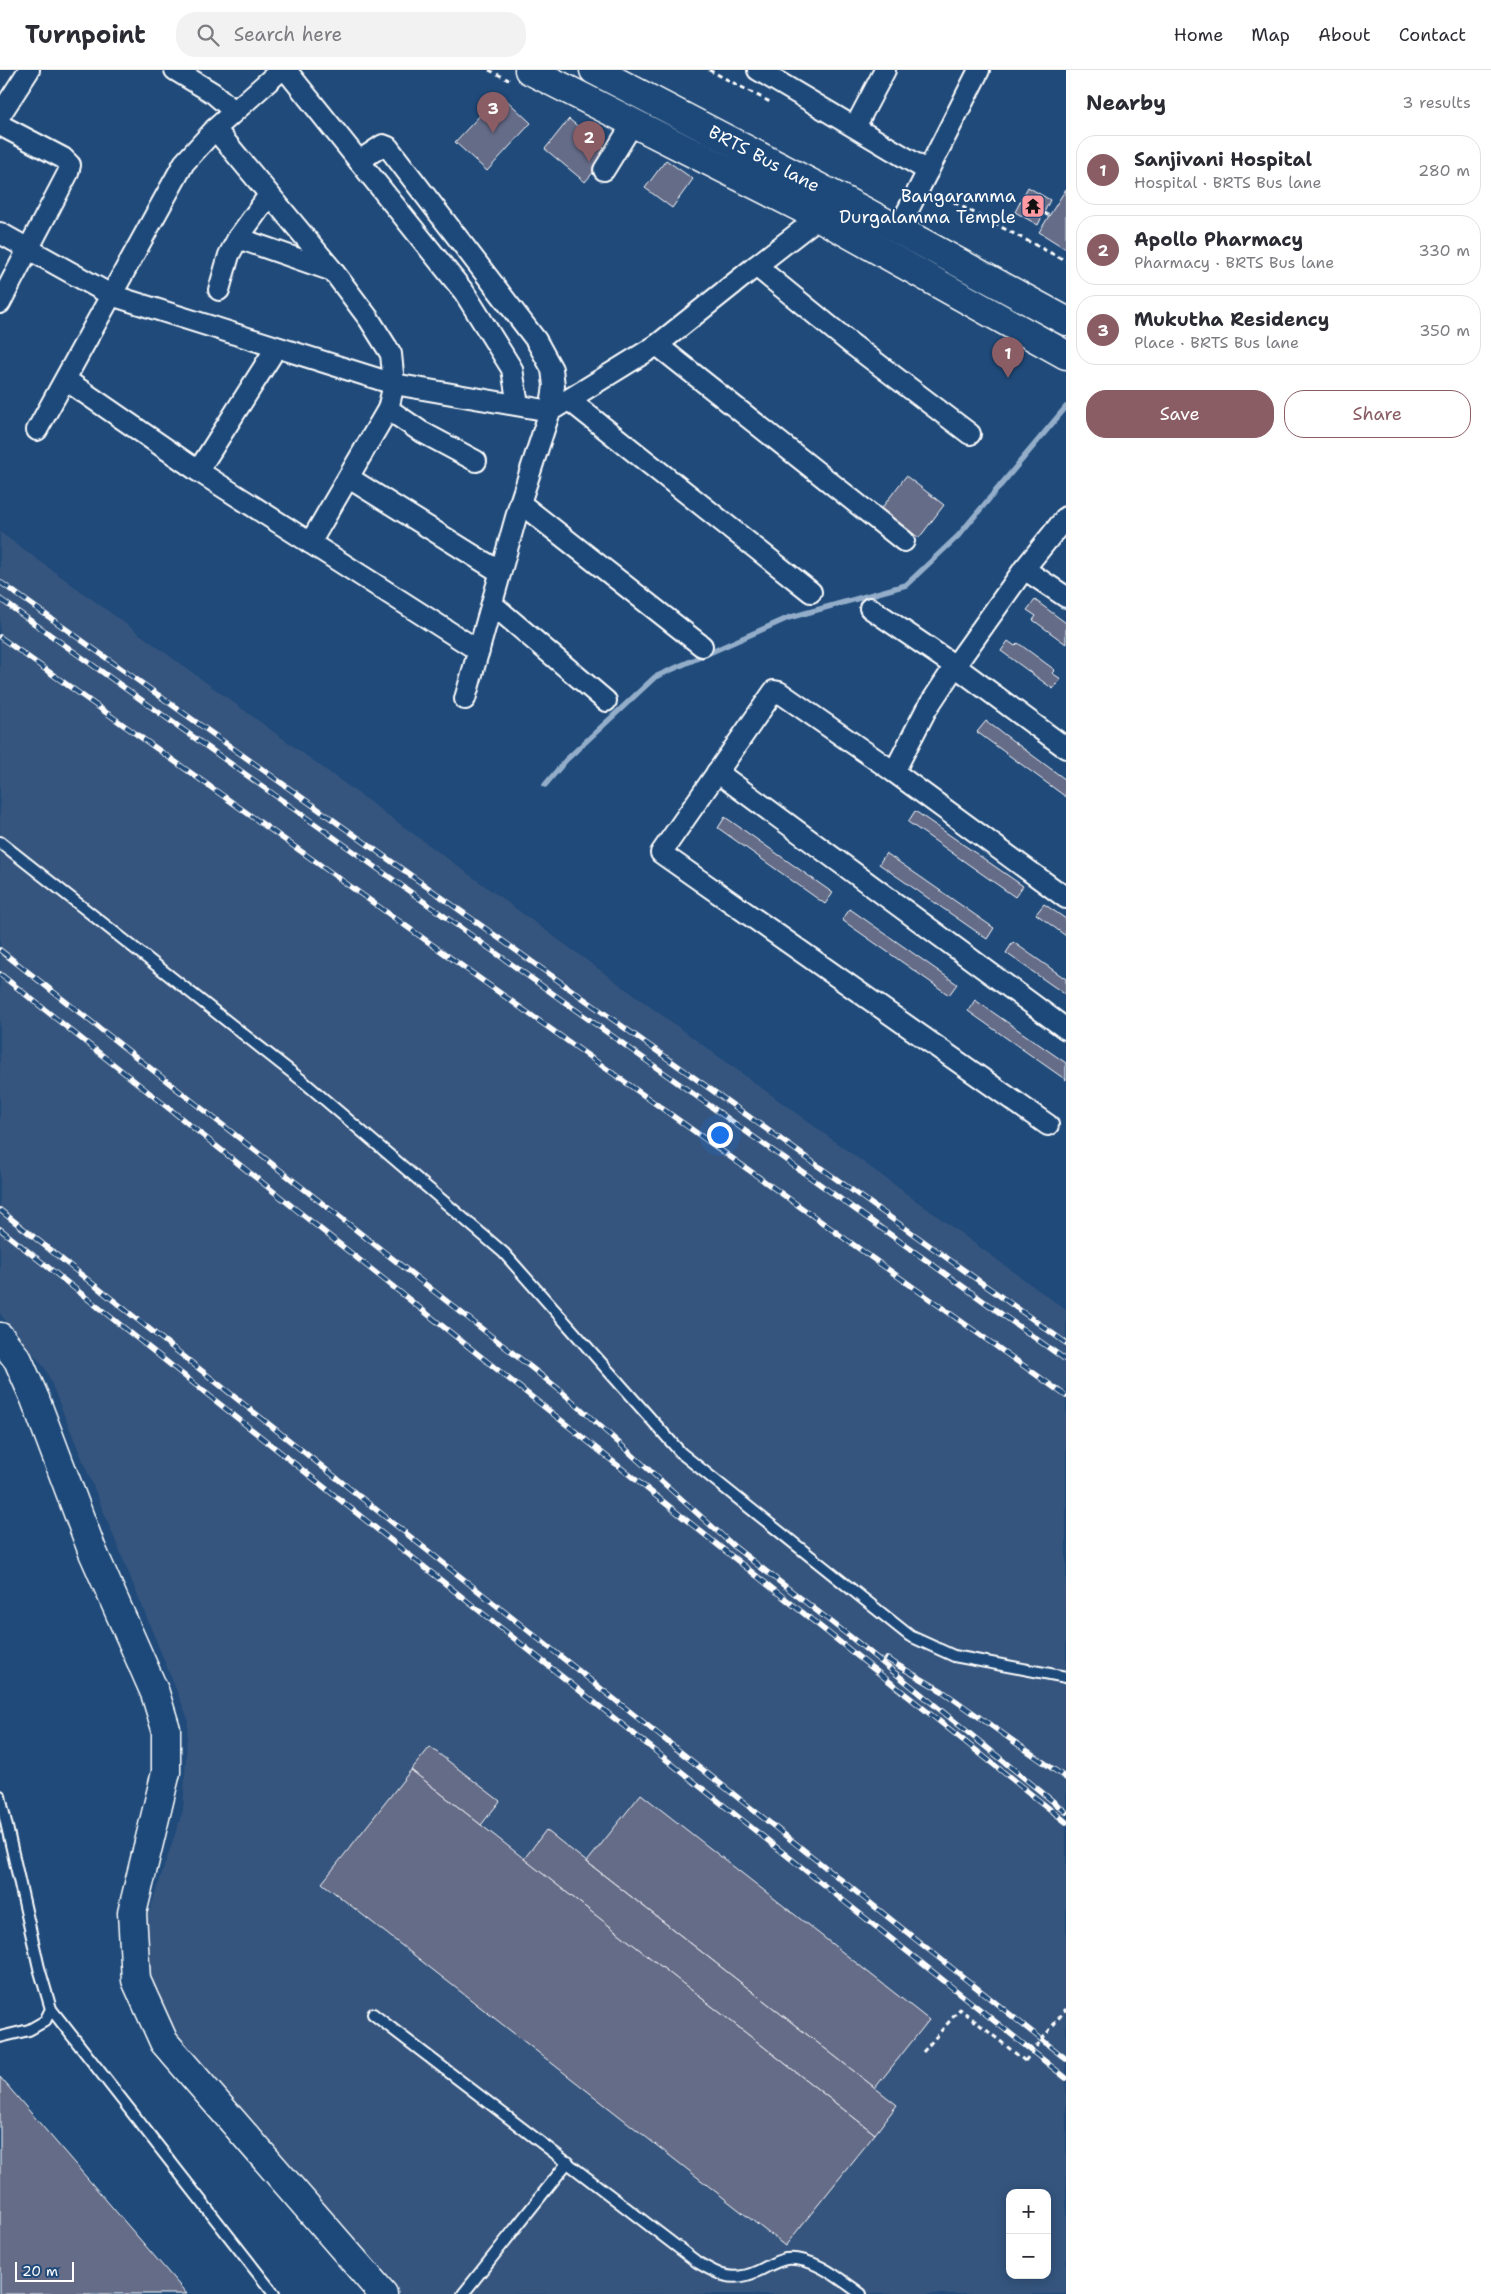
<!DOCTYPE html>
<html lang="en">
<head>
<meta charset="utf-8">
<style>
  :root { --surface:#fff; --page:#f2f2f3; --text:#2b2b33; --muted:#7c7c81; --line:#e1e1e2; --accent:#8a5d65 }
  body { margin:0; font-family:"Shantell Sans",sans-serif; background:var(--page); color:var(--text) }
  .controls { position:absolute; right:15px; bottom:15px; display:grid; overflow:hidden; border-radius:10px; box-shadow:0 2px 12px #0003 }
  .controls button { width:45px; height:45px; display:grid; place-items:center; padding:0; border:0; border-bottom:1px solid var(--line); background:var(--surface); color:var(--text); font:25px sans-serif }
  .scale { position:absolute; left:15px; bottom:12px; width:59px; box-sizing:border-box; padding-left:5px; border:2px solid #fff; border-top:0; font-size:14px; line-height:18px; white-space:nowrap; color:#fff; -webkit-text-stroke:4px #1f4a7a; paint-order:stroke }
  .you { position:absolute; left:719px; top:1064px; width:18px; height:18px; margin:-12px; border:4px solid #fff; border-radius:50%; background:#1a73e8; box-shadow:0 0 0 8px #1a73e833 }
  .badge { display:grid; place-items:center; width:32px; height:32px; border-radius:50%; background:var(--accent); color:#fff; font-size:16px; font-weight:700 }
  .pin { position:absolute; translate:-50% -41px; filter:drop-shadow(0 1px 2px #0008) }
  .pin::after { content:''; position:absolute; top:26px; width:18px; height:15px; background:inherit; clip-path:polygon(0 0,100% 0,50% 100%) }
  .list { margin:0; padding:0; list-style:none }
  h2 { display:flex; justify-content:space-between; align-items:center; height:65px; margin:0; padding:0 20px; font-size:21px }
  h2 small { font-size:16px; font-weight:400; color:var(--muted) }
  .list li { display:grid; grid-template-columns:32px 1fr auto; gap:15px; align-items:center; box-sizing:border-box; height:70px; margin:0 10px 10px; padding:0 10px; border:1px solid var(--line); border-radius:20px }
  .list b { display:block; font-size:19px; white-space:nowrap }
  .list p { margin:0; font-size:16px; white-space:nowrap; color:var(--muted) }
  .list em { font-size:16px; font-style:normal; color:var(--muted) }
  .actions { display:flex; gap:10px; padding:15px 20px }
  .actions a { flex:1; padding:11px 0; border:1px solid var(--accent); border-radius:20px; text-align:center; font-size:18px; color:var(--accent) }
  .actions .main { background:var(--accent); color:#fff }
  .icon { flex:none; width:28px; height:28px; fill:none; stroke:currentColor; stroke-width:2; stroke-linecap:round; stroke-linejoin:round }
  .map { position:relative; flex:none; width:1066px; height:2224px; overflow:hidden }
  header { display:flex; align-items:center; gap:30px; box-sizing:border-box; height:70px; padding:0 25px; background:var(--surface); border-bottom:1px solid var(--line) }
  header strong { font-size:24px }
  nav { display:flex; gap:28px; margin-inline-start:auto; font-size:18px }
  .search { width:350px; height:45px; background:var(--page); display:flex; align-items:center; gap:12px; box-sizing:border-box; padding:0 18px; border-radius:20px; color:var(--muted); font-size:19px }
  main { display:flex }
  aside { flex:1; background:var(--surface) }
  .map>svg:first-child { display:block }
</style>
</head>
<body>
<header>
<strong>Turnpoint</strong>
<div class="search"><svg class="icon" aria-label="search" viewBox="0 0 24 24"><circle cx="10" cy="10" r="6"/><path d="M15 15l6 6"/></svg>Search here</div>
<nav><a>Home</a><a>Map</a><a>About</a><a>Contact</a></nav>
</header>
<main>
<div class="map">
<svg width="1066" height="2224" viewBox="0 0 1066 2224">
  <rect width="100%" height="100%" fill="#1f4a7a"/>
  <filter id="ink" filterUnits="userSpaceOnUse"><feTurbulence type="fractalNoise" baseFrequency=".02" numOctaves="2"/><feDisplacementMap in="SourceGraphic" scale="10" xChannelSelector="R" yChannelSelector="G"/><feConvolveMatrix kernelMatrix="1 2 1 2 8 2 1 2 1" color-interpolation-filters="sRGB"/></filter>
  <g filter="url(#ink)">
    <path fill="#34547e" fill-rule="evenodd" d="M0 462 1066 1240V2224H386L157 1944 143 1860 183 1740 188 1649 45 1298 0 1244ZM1010 2123H1047V2205H1010Z"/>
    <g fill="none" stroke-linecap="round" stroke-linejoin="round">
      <polyline stroke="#94aeca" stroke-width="5.5" points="545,715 566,690 655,607 788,548 906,515 958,466 1066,337"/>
    </g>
    <g fill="#656c88" stroke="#fff">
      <polygon points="500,24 531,53 487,101 455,72"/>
      <polygon points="569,49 610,83 585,112 545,79"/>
      <polygon points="666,90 693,109 672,138 645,118"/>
      <polygon points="1028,117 1050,130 1038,155 1015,142"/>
      <polygon points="1066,119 1066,179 1039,162"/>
      <polygon points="906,406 944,435 919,468 881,439"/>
      <polygon points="1035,530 1066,553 1066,574 1033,550 1036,546 1027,540"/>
      <polygon points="1008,571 1015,576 1018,573 1055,600 1052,603 1061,609 1053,619 1001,581"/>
      <polygon points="986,651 1066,710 1066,727 977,662"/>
      <polygon points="915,741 1023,816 1015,827 908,752"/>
      <polygon points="725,747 833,823 825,834 718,758"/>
      <polygon points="886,783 994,858 987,869 879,794"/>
      <polygon points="1044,834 1066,849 1066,866 1036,844"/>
      <polygon points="850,839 957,914 949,925 842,850"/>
      <polygon points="1013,872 1066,909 1066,925 1006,883"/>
      <polygon points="975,930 1066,993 1066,1010 968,941"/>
      <polygon points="430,1677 500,1731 481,1755 411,1700"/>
      <polygon points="411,1700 875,2064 785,2176 322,1813"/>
      <polygon points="641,1724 929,1950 875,2018 587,1792"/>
      <polygon points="546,1760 897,2035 875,2064 524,1789"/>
      <polygon points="0,2007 187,2224 0,2224"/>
    </g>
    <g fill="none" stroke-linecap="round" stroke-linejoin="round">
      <g stroke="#fff" stroke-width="14">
        <g id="lane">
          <polyline points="0,772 304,1012 504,1183 681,1383 910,1566 954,1586 1066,1607"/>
          <polyline points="0,1726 39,1898 51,1939 45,1951 29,1960 0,1967"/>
          <polyline points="51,1939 274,2224"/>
          <path d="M373 1944 697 2192C719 2205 732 2213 758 2201 767 2197 775 2191 786 2189 813 2186 840 2209 861 2224"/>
          <polyline points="463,2224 568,2092"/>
        </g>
      </g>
      <g stroke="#fff" stroke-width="24">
        <g id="street">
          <polyline points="175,0 213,23 234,41"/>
          <polyline points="286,0 464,222 512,299 518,335"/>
          <polyline points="758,0 928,101"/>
          <polyline points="0,45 29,0"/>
          <polyline points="0,55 63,88 70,95 68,103 0,233"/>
          <polyline points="855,57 885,0"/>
          <polyline points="215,59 333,201 369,249 391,284 394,314 388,339 310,473"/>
          <polyline points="359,91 383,75 388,77 536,270 552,299 554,316 550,341 520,433 465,629"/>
          <polyline points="604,100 633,53"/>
          <polyline points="905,146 979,0"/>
          <polyline points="0,163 111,225 394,314 550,341 657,275 756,196 849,272 970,364"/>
          <polyline points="238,168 333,201"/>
          <polyline points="756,196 819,147"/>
          <polyline points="219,220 229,185 238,168 269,125"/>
          <polyline points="657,275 904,471"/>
          <polyline points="66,310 198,401 479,581"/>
          <polyline points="569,330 811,522"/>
          <polyline points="388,339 420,361 476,391"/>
          <polyline points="37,360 184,93 215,59 281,0"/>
          <polyline points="198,401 276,278"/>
          <polyline points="349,408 500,502"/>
          <polyline points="520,433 702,576"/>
          <polyline points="1024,499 1066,527"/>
          <polyline points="492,534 606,631"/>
          <polyline points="870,538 955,596 1066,678"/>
          <polyline points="717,702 1066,959"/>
          <polyline points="894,702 926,640 955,596 1024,499 1066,447"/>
          <polyline points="1048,1055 661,783 774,621 779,622 894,702 1066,828"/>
        </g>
      </g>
      <g stroke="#fff" stroke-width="31">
        <polyline id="secondary" points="0,1267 18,1290 35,1329 92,1480 155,1623 166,1659 166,1702 132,1843 136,1910 164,1972 383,2224"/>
      </g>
      <g stroke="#fff" stroke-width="31">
        <g id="primary">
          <polyline points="529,0 819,147 1066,285"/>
          <path id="s1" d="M594 0 864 141 1066 251"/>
        </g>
      </g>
      <g stroke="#fff" stroke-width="3" stroke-dasharray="5 4" stroke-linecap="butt">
        <polyline points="489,0 509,10"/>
        <polyline points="709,0 770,32"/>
        <polyline points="938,124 1066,191"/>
        <polyline points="1044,143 1049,146"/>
        <polyline points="923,1982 960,1939 1025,1991"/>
      </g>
      <use href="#lane" stroke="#1f4a7a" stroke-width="10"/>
      <use href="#street" stroke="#1f4a7a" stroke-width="20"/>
      <use href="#secondary" stroke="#1f4a7a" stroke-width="28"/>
      <use href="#primary" stroke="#1f4a7a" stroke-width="28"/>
      <g stroke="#fff" stroke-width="5.5">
        <g id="rail">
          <polyline points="0,512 1066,1273"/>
          <polyline points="0,529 1066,1290"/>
          <polyline points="0,567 1066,1326"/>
          <polyline points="0,880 561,1321 736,1478 857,1572 1066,1742"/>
          <polyline points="0,904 1066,1752"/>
          <polyline points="0,1140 1066,1989"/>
          <polyline points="0,1159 1066,2008"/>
          <polyline points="887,1589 942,1621 1066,1708"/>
        </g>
      </g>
      <use href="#rail" stroke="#1f4a7a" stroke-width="4" stroke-dasharray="11" stroke-linecap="butt"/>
      <polyline stroke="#fff" stroke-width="3" stroke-dasharray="5 4" stroke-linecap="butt" points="1025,1991 1066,1939"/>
    </g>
  </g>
  <defs>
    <g id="temple-square" transform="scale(1.25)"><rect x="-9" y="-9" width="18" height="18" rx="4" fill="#ff9aa2" stroke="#1f4a7a"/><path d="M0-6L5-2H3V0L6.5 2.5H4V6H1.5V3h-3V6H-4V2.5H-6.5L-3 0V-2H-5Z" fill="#111"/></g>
  </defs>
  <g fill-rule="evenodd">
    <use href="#temple-square" x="1033" y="136"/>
  </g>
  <g text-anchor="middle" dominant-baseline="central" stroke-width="4" stroke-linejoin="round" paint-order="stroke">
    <g font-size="18" fill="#fff" stroke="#1f4a7a">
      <text stroke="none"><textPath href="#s1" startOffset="192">BRTS Bus lane</textPath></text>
    </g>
    <g font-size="18" fill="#fff" stroke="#1f4a7a" text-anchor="end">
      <text x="1016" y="126">Bangaramma<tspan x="1016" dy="21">Durgalamma Temple</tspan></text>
    </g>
  </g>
</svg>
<div class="controls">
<button>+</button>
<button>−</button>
</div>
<div class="scale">20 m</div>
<div class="you"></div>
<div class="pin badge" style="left:1008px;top:308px">1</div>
<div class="pin badge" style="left:589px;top:92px">2</div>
<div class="pin badge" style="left:493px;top:63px">3</div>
</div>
<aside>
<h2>Nearby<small>3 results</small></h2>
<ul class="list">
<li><span class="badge">1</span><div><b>Sanjivani Hospital</b><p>Hospital · BRTS Bus lane</p></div><em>280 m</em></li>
<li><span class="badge">2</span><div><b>Apollo Pharmacy</b><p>Pharmacy · BRTS Bus lane</p></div><em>330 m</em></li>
<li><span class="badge">3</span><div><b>Mukutha Residency</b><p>Place · BRTS Bus lane</p></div><em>350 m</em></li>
</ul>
<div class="actions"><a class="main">Save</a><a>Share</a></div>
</aside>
</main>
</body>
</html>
